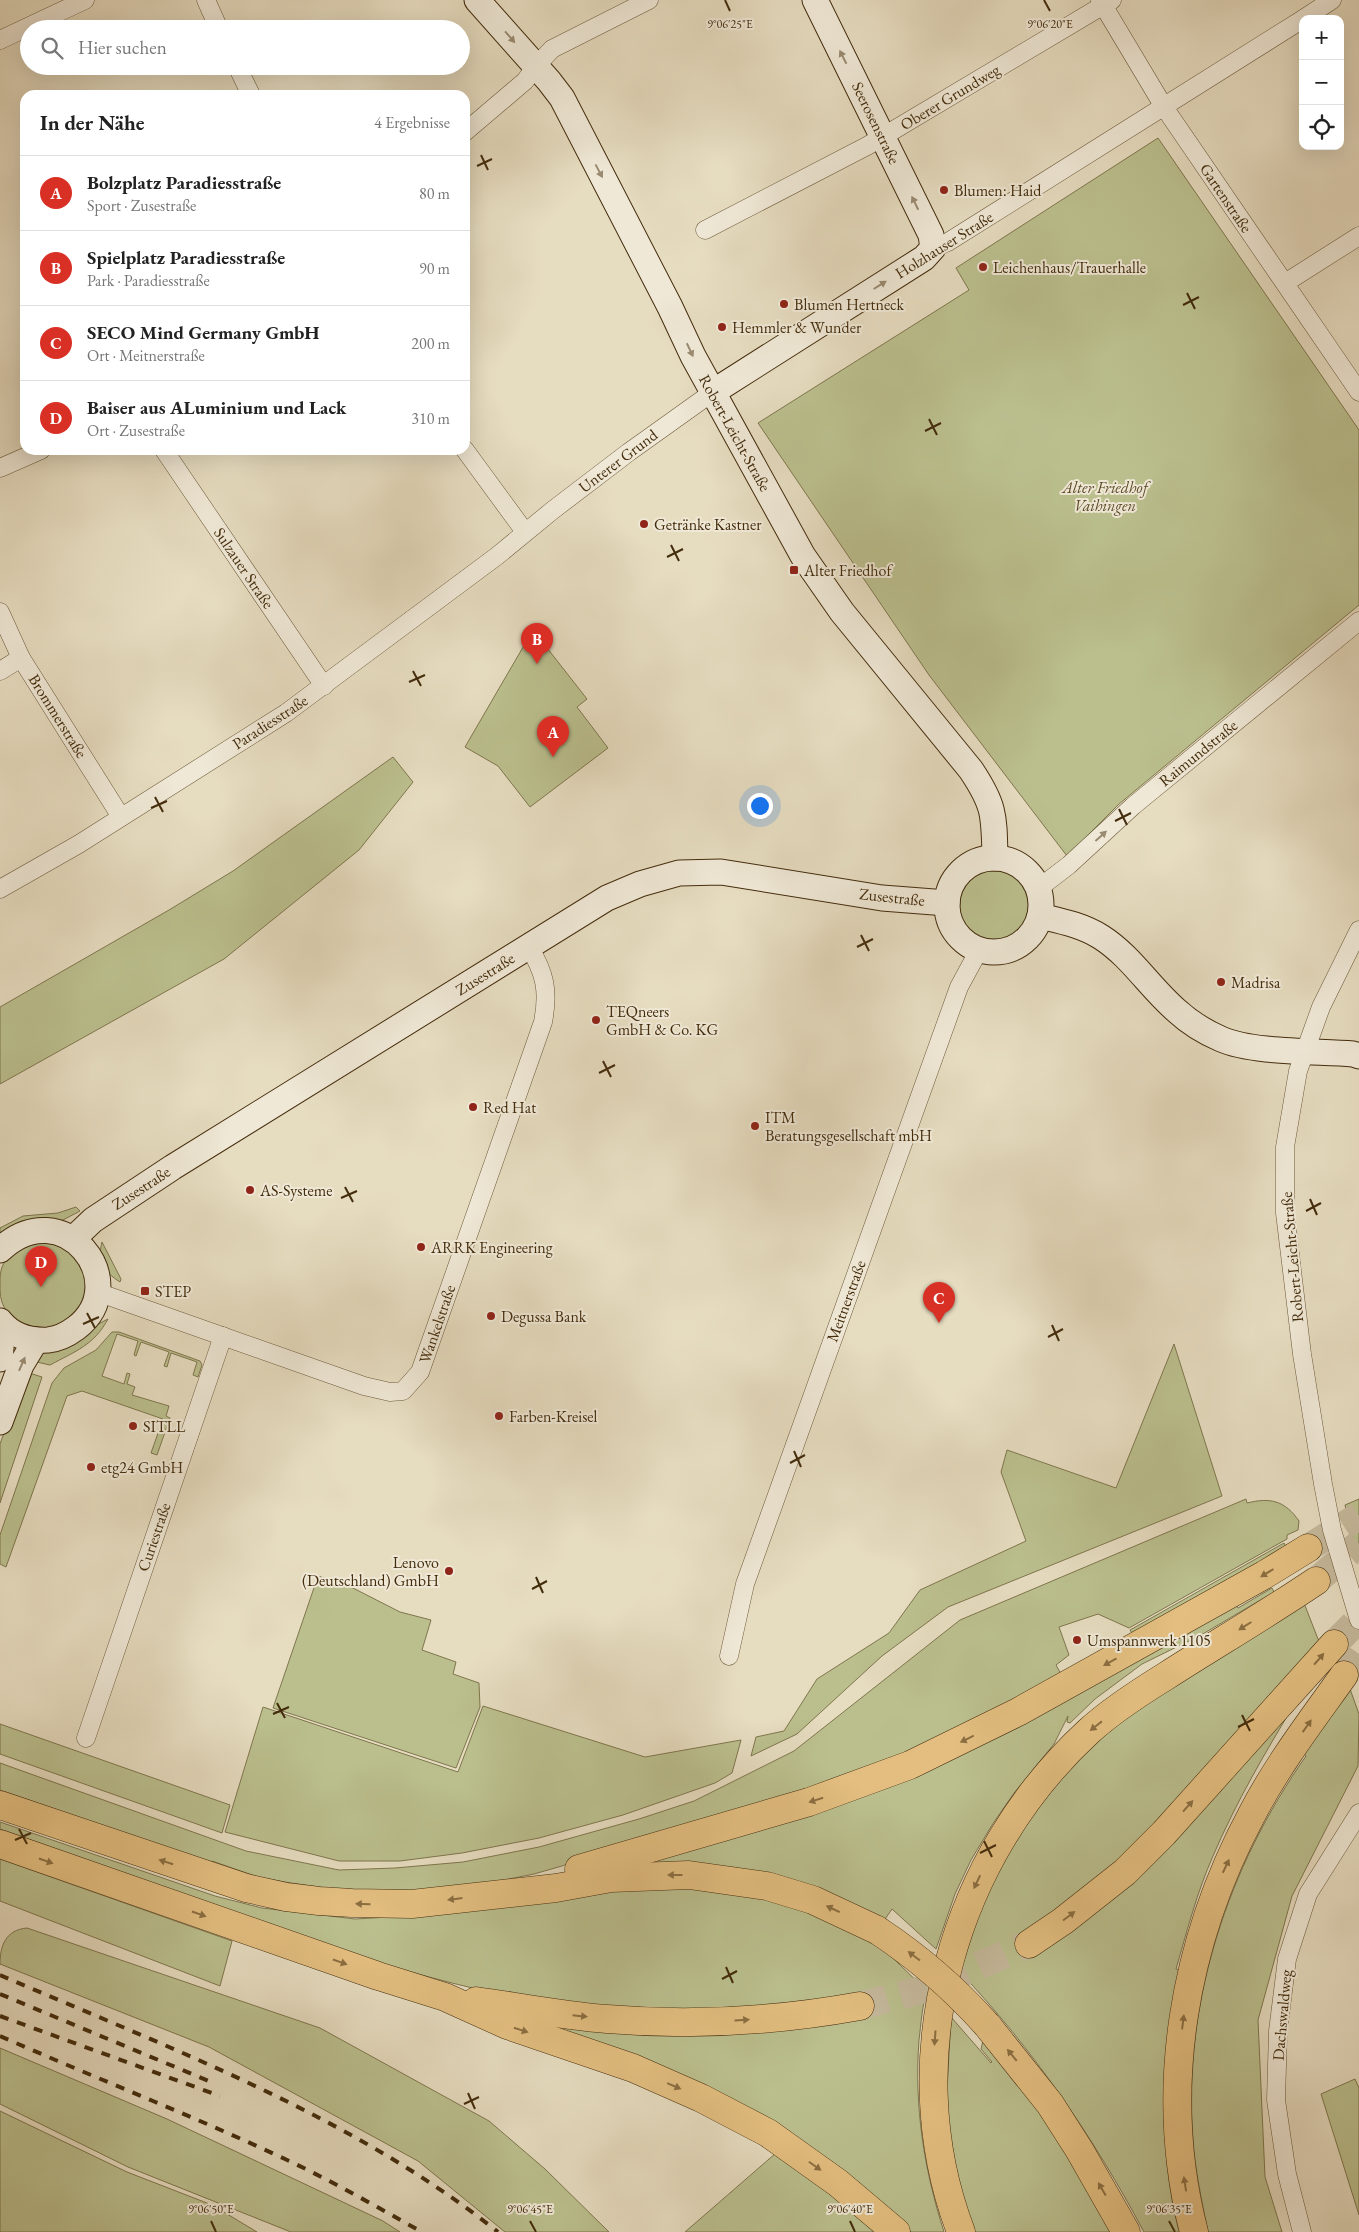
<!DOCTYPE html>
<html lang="de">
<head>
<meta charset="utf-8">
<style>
  :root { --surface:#fff; --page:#f6f6f6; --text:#222; --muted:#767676; --line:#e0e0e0; --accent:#d93025 }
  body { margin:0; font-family:"EB Garamond",serif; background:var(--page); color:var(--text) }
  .controls { position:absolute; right:15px; top:15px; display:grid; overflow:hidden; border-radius:10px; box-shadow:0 5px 20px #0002 }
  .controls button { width:45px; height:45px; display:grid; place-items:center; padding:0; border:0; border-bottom:1px solid var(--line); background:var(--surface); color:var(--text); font:25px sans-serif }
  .you { position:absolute; left:759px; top:805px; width:18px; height:18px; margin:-12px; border:4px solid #fff; border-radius:50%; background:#1a73e8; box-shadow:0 0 0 8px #1a73e833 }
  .badge { display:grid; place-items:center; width:32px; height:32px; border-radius:50%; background:var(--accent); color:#fff; font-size:16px; font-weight:700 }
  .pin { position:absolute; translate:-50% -41px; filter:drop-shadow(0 1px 2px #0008) }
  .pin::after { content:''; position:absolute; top:26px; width:18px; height:15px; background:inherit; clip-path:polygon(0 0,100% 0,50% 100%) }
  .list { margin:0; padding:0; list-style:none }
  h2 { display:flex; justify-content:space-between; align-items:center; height:65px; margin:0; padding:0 20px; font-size:21px }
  h2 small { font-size:16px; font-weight:400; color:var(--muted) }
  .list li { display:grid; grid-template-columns:32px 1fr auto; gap:15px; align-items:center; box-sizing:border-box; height:75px; padding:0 20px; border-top:1px solid var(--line) }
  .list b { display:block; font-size:19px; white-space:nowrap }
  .list p { margin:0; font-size:16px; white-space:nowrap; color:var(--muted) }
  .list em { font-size:16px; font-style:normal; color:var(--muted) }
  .icon { flex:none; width:28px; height:28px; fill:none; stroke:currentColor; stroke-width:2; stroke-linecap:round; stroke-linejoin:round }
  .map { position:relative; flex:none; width:1359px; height:2232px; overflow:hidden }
  .search { position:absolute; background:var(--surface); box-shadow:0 5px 20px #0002; left:20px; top:20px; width:450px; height:55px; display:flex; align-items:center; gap:12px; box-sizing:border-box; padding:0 18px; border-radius:28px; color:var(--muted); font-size:19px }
  .panel { position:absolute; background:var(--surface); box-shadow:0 5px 20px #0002; left:20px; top:90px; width:450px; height:365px; border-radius:15px }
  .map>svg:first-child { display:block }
</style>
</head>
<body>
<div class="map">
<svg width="1359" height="2232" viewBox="0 0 1359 2232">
  <rect width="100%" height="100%" fill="#e6dcc0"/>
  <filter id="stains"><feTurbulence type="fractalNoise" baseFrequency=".004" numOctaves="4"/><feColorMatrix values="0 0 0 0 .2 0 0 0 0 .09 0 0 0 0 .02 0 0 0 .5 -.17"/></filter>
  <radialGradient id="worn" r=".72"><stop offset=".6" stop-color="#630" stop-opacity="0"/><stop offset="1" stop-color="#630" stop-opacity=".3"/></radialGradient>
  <g fill="#bbbf8e" stroke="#7f764d">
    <polygon points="1158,138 1359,430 1359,605 1119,804 1067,856 929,675 758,423 969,290 956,268"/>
    <polygon points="533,630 587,699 577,707 608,748 530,807 498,766 465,747"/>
    <polygon points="393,757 413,782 359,850 224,959 0,1084 0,1007 169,910 233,871"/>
    <circle cx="995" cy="906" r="36"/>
    <polygon points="76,1207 80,1211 63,1220 0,1239 0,1228 23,1216 58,1213"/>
    <path d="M52 1240C61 1248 75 1255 82 1264 86 1270 88 1283 86 1290 84 1301 80 1312 71 1320 45 1342 0 1325 0 1290 0 1268 0 1267 14 1249Z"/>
    <path d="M102 1242 121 1279 120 1282C104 1272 97 1261 102 1242Z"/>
    <path d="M108 1319C94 1345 76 1351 50 1365L32 1361 44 1352Z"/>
    <polygon points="112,1332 119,1332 200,1361 202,1365 198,1377 193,1375 197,1362 171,1353 167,1367 164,1366 169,1352 141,1342 136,1356 134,1355 138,1341 117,1334 102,1376 124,1384 127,1373 130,1374 127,1384 135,1387 132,1395 169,1406 166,1416 170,1418 157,1455 151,1453 163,1419 82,1391 67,1396 6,1567 0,1564 0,1535 52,1383 64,1368 96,1350"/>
    <polygon points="1174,1344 1222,1496 948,1607 882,1656 797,1734 751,1756 756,1737 784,1731 817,1679 889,1633 920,1590 1026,1541 1001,1472 1007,1450 1116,1488"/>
    <polygon points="26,1372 42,1377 0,1503 0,1444"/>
    <path d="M1246 1499 1247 1503C1271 1497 1285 1501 1299 1521L1298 1530 1287 1535V1539L1129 1628 1098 1614 1059 1627 1069 1655 1056 1665 1061 1674 895 1764 642 1843 534 1874 484 1884 408 1893 332 1889 285 1882 258 1877 212 1861 211 1863 0 1790V1763L246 1851 339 1870 395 1868 463 1862 539 1847 639 1819 694 1801 794 1751 960 1620Z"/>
    <polygon points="1359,1499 1359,1557 1357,1557 1345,1505"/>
    <polygon points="1284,1543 1288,1550 1133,1635 1130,1630"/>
    <polygon points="318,1576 351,1587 400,1612 431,1620 422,1650 456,1662 453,1674 479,1683 480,1707 456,1768 273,1708"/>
    <polygon points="1272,1588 1274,1592 1201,1635 1142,1664 1095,1699 1070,1723 1067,1722 1068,1716 1054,1744 1014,1793 992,1825 971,1860 955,1894 936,1949 892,1909 883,1922 617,1871 739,1830 1235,1603 1238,1608"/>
    <path d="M1304 1603 1318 1639 1323 1646C1234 1746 1140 1864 1026 1937L1033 1950C1136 1885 1214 1790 1295 1699L1297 1700C1266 1751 1236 1802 1213 1856 1197 1892 1187 1931 1176 1969L1180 1970C1162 2056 1157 2146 1179 2232H1144C1094 2138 1033 2049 960 1972L982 1904 1014 1842 1013 1841 1024 1824 1077 1760 1118 1724 1164 1691Z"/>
    <path d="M1350 1689 1359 1714 1358 1766 1292 1896 1258 2020 1265 2177 1282 2232H1208C1202 2201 1195 2170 1193 2138 1183 2002 1228 1867 1306 1756L1303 1753Z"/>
    <polygon points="483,1706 645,1757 741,1740 732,1773 715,1783 623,1815 539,1838 462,1853 400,1861 339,1861 225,1832 263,1707 458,1772"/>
    <polygon points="0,1724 230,1805 222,1833 0,1754"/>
    <path d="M0 1822 215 1896 262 1908 355 1919 390 1917V1915C441 1912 491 1905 541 1897 588 1890 637 1881 684 1882 722 1884 757 1892 793 1902L792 1904 842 1922 871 1937 927 1991C922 2006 921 2024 919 2040 914 2107 924 2169 944 2232H911C847 2167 767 2115 683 2079 630 2056 576 2038 523 2019 580 2026 636 2032 694 2032L695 2029 769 2026 862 2013 857 1993 843 1997V2002C777 2010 710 2018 643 2014 514 2007 390 1968 269 1927V1924L0 1829Z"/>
    <polygon points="0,1859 232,1941 220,1986 0,1901"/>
    <path d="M27 1928 320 2028 489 2121 545 2169 609 2232H505L418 2161 209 2047 0 1964C0 1945 6 1930 27 1928Z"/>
    <polygon points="951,2017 991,2063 992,2062 981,2049 984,2037 1052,2127 1117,2232 973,2232 959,2186 946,2110"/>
    <polygon points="0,2048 167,2119 383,2221 400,2232 291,2232 128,2167 0,2104"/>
    <polygon points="1355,2079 1359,2088 1359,2215 1321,2094"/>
    <polygon points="0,2111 127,2172 212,2205 257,2232 0,2232"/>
    <polygon points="776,2153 858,2216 874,2232 685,2232"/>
  </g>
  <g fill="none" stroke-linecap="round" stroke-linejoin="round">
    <g stroke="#c5b99c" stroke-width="28" stroke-dasharray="28 14" stroke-linecap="butt">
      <polyline points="1308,1548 1359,1516"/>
      <polyline points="1316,1581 1359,1544"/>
      <polyline points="1334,1644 1359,1619"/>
      <polyline points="1344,1675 1359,1654"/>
      <polyline points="860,2006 925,1989 1029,1944"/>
    </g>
    <g stroke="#6c5839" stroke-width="19">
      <g id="street">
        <polyline points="206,0 219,29"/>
        <polyline points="1100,0 1164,107 1359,392"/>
        <polyline points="1303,19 1332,0"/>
        <polyline points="0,40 85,0"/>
        <polyline points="237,66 251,95"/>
        <polyline points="465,132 525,81 536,66 552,49 649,0"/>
        <polyline points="705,230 867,146 1112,0"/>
        <polyline points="933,248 948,242 1303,19"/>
        <polyline points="1285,283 1359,236"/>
        <polyline points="164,450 324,686"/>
        <polyline points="465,450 525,532"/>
        <polyline points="0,468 41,450"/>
        <polyline points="0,612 21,658 121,817"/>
        <polyline points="0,671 21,658"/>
        <polyline points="1039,888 1069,865 1133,806 1359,621"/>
        <polyline points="0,889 79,844 286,713 497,556 553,510 629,452 713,392"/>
        <polyline points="1359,930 1321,1007 1298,1071 1285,1147 1285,1213 1302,1354 1323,1484 1332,1530 1359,1620"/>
        <path d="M97 1292 364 1386 390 1392 403 1391 420 1372 543 1022C549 991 545 973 529 947"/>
        <polyline points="729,1656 745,1584 959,987 979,950"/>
        <polyline points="86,1738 223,1336"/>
        <polyline points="1302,2232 1287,2174 1276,2100 1278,2031 1287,1959 1308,1894 1359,1813"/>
      </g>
    </g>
    <g stroke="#432c0c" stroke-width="27">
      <g id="secondary">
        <path d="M477 0 549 81 562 98 670 307 693 356 803 556 842 612 971 770C995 806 994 815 995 858"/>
        <polyline points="713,392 924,258 933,248 931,235 815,0"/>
        <circle cx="994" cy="905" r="47"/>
        <path d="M1040 916C1061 921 1082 925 1101 937 1131 956 1150 988 1177 1011 1190 1023 1205 1032 1221 1039 1252 1053 1317 1051 1353 1054L1359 1056"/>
        <polyline points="73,1239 93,1220 173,1167 607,898 640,884 679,873 721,872 882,898 947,903"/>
        <path d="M0 1250C63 1190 135 1283 76 1328 68 1334 58 1339 48 1340 30 1341 12 1336 0 1321"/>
        <polyline points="0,1359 3,1325"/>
        <polyline points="0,1422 21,1365 36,1340"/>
      </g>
    </g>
    <g stroke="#432c0c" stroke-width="29">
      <g id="highway">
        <polyline points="0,1805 246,1888 286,1897 319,1901 352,1903 412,1904 556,1888 611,1878 689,1875 767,1886 813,1900 877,1930"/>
        <polyline points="0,1844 378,1976 445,1997 507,2025 633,2068 701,2098 768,2133 838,2183 896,2232"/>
        <polyline points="579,1869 809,1802 910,1765 1018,1712 1264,1575 1308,1548"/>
        <polyline points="1029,1944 1063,1921 1125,1872 1164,1833 1334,1644"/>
        <path d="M476 2001C520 2007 563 2016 607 2019 691 2026 777 2021 860 2006"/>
        <polyline points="987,2025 1050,2104 1080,2151 1126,2232"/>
        <path d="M961 2232C894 2057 954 1855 1089 1731 1112 1710 1140 1692 1166 1676 1216 1644 1267 1614 1316 1581"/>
        <path d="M1194 2232C1157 2090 1184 1941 1252 1814 1278 1764 1312 1720 1344 1675"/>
      </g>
    </g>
    <use href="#street" stroke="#efe8d6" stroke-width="18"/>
    <use href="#secondary" stroke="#efe8d6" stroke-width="25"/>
    <use href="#highway" stroke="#e3be80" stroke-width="28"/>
    <g stroke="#432c0c" stroke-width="4" stroke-dasharray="9 9" stroke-linecap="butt">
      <path d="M0 1975C171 2049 351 2115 498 2232"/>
      <polyline points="0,1994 216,2084"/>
      <polyline points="0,2016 220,2096"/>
      <path d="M0 2036C95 2078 191 2115 285 2159 332 2181 377 2207 422 2232"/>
    </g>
    <g stroke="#432c0c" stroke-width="29" stroke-linecap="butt">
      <path id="highway-bridge" d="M877 1930C918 1957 954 1988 987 2025"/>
    </g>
    <use href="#highway-bridge" stroke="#e3be80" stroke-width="28"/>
  </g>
  <defs><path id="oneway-solid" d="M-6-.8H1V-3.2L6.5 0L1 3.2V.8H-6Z" transform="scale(1.25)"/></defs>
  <g fill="#998a71">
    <use href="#oneway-solid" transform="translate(510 37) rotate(49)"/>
    <use href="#oneway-solid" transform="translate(843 57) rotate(-117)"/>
    <use href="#oneway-solid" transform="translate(599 171) rotate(62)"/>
    <use href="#oneway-solid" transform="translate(915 203) rotate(-116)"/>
    <use href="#oneway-solid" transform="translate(880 285) rotate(-32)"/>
    <use href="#oneway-solid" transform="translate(690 350) rotate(65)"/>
    <use href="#oneway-solid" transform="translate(1101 836) rotate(-42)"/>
    <use href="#oneway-solid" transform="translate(22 1364) rotate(-66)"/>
  </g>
  <g fill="#8b6e40">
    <use href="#oneway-solid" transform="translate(1267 1573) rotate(149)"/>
    <use href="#oneway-solid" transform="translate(1245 1626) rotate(148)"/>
    <use href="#oneway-solid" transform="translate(1319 1659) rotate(-49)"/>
    <use href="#oneway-solid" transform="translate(1110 1662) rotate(151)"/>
    <use href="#oneway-solid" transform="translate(1096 1726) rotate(142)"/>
    <use href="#oneway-solid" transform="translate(1307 1726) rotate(-55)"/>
    <use href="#oneway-solid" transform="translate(967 1739) rotate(154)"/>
    <use href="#oneway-solid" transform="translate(816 1800) rotate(162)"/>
    <use href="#oneway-solid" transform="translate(1188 1806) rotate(-48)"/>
    <use href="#oneway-solid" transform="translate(46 1861) rotate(19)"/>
    <use href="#oneway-solid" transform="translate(166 1862) rotate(-162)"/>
    <use href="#oneway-solid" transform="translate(1226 1866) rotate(-65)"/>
    <use href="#oneway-solid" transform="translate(675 1875) rotate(180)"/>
    <use href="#oneway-solid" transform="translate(977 1882) rotate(115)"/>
    <use href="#oneway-solid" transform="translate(455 1899) rotate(173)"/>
    <use href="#oneway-solid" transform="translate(363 1904) rotate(-179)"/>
    <use href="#oneway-solid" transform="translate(833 1909) rotate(-155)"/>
    <use href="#oneway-solid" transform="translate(199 1914) rotate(19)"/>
    <use href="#oneway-solid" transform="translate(1069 1916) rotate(-37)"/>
    <use href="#oneway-solid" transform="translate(914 1956) rotate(-143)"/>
    <use href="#oneway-solid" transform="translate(340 1962) rotate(19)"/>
    <use href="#oneway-solid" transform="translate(580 2016) rotate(6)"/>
    <use href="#oneway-solid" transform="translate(742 2020) rotate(-4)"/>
    <use href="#oneway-solid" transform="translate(1183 2022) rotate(-83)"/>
    <use href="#oneway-solid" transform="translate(521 2030) rotate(18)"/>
    <use href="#oneway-solid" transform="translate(935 2038) rotate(94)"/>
    <use href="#oneway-solid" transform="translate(1012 2055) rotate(-129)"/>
    <use href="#oneway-solid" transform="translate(674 2086) rotate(23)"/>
    <use href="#oneway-solid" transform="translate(815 2166) rotate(35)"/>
    <use href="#oneway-solid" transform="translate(1185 2184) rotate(-99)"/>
    <use href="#oneway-solid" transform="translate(1102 2189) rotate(-120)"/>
  </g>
  <path fill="none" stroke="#432c0c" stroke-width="2" d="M725 0 730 11M1044 0 1050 11M481 155 488 170M477 166 492 159M1187 293 1195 309M1183 305 1199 297M929 419 937 435M925 431 941 423M671 545 679 561M667 557 683 549M413 671 421 686M409 682 425 675M155 797 163 812M151 808 167 801M1119 809 1127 825M1115 821 1131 813M861 935 869 951M857 947 873 939M603 1061 611 1077M599 1073 615 1065M345 1187 353 1202M341 1198 357 1191M1310 1199 1317 1215M1306 1211 1321 1203M87 1313 95 1328M83 1324 99 1317M1052 1325 1059 1341M1048 1337 1063 1329M794 1451 801 1467M790 1463 805 1455M536 1577 543 1593M532 1589 547 1581M277 1703 285 1718M273 1714 289 1707M1242 1715 1250 1731M1238 1727 1254 1719M19 1829 27 1844M15 1840 31 1833M984 1841 992 1857M980 1853 996 1845M726 1967 733 1983M722 1979 737 1971M468 2093 475 2109M464 2104 479 2097M211 2221 216 2232M530 2221 536 2232M850 2221 855 2232M1169 2221 1175 2232"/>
  <g fill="#8f2418" stroke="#efe8d6" stroke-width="2">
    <circle cx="944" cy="190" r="5"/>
    <circle cx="983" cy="267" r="5"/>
    <circle cx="784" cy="304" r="5"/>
    <circle cx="722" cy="327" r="5"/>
    <circle cx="644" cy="524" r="5"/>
    <rect x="789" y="565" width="10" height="10" rx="2.5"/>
    <circle cx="1221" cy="982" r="5"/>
    <circle cx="596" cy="1020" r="5"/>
    <circle cx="473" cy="1107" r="5"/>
    <circle cx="755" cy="1126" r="5"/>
    <circle cx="250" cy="1190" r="5"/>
    <circle cx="421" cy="1247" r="5"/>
    <rect x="140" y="1286" width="10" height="10" rx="2.5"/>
    <circle cx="491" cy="1316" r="5"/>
    <circle cx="499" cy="1416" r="5"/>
    <circle cx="133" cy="1426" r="5"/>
    <circle cx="91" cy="1467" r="5"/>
    <circle cx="449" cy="1571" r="5"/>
    <circle cx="1077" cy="1640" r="5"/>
  </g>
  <g text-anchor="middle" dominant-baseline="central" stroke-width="4" stroke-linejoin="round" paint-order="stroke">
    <g font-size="16" fill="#432c0c" stroke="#efe8d6">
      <text transform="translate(950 97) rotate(-31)">Oberer Grundweg</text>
      <text transform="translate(876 123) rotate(64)">Seerosenstraße</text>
      <text transform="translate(1226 198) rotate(56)">Gartenstraße</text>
      <text transform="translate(944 245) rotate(-32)">Holzhauser Straße</text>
      <text transform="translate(735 433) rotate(61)">Robert-Leicht-Straße</text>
      <text transform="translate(618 461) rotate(-37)">Unterer Grund</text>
      <text transform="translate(244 568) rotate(56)">Sulzauer Straße</text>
      <text transform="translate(58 716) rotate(58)">Brommerstraße</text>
      <text transform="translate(270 722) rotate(-33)">Paradiesstraße</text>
      <text transform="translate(1198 753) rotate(-39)">Raimundstraße</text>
      <text transform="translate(892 897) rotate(6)">Zusestraße</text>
      <text transform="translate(485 974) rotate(-32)">Zusestraße</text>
      <text transform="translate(141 1188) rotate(-33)">Zusestraße</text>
      <text transform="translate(1292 1257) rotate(-95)">Robert-Leicht-Straße</text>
      <text transform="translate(846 1301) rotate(-70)">Meitnerstraße</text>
      <text transform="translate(437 1324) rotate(-71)">Wankelstraße</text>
      <text transform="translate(154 1537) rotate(-71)">Curiestraße</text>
      <text transform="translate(1282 2015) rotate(-85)">Dachswaldweg</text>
    </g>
    <g font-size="16" fill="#432c0c" stroke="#efe8d6" text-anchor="start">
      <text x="954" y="190">Blumen: Haid</text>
      <text x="993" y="267">Leichenhaus/Trauerhalle</text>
      <text x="794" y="304">Blumen Hertneck</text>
      <text x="732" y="327">Hemmler &amp; Wunder</text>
      <text x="654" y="524">Getränke Kastner</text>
      <text x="804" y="570">Alter Friedhof</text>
      <text x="1231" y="982">Madrisa</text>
      <text x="606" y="1011">TEQneers<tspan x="606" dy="18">GmbH &amp; Co. KG</tspan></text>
      <text x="483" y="1107">Red Hat</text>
      <text x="765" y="1117">ITM<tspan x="765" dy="18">Beratungsgesellschaft mbH</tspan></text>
      <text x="260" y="1190">AS-Systeme</text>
      <text x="431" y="1247">ARRK Engineering</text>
      <text x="155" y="1291">STEP</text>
      <text x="501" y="1316">Degussa Bank</text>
      <text x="509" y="1416">Farben-Kreisel</text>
      <text x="143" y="1426">SITLL</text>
      <text x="101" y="1467">etg24 GmbH</text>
      <text x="439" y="1562" text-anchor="end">Lenovo<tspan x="439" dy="18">(Deutschland) GmbH</tspan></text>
      <text x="1087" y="1640">Umspannwerk 1105</text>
    </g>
    <g font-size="16" font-style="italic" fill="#5b4926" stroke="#efe8d6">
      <text x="1105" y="487">Alter Friedhof<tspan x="1105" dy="18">Vaihingen</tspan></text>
    </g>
  </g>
  <g font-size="12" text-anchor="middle" fill="#432c0c" stroke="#efe8d6" stroke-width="4" stroke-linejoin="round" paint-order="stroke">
    <text x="730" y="28">9°06'25"E</text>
    <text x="1050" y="28">9°06'20"E</text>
    <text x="211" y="2213">9°06'50"E</text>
    <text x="530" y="2213">9°06'45"E</text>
    <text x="850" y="2213">9°06'40"E</text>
    <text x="1169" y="2213">9°06'35"E</text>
  </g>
  <rect width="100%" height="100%" filter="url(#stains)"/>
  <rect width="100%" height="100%" fill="url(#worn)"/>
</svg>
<div class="controls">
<button>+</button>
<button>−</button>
<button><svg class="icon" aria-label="locate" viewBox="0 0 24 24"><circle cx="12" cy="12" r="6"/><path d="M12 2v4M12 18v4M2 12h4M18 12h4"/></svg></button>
</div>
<div class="you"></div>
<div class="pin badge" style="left:553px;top:757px">A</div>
<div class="pin badge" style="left:537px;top:664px">B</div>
<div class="pin badge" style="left:939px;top:1323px">C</div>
<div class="pin badge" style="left:41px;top:1287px">D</div>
<div class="search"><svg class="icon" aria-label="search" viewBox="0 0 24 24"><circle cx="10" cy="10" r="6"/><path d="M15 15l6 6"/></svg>Hier suchen</div>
<section class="panel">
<h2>In der Nähe<small>4 Ergebnisse</small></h2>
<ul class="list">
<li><span class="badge">A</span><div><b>Bolzplatz Paradiesstraße</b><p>Sport · Zusestraße</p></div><em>80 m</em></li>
<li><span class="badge">B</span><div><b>Spielplatz Paradiesstraße</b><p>Park · Paradiesstraße</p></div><em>90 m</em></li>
<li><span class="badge">C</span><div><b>SECO Mind Germany GmbH</b><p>Ort · Meitnerstraße</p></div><em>200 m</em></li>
<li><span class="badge">D</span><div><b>Baiser aus ALuminium und Lack</b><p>Ort · Zusestraße</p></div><em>310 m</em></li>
</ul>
</section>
</div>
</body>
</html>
